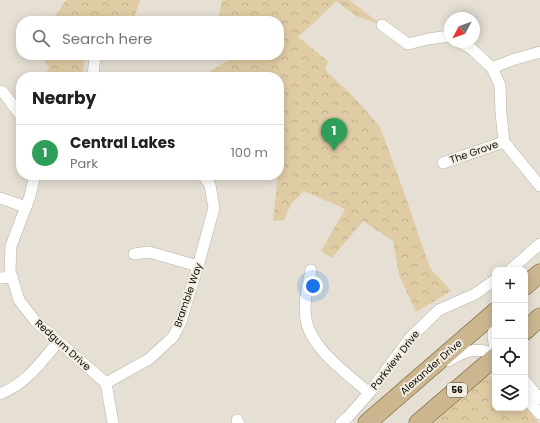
<!DOCTYPE html>
<html lang="en">
<head>
<meta charset="utf-8">
<style>
  :root { --surface:#fff; --page:#f6f6f6; --text:#202124; --muted:#757577; --line:#e0e0e0; --accent:#db2777 }
  body { margin:0; font-family:Poppins,sans-serif; background:var(--page); color:var(--text) }
  .controls { position:absolute; right:12px; bottom:12px; display:grid; overflow:hidden; border-radius:8px; box-shadow:0 2px 10px #0003 }
  .controls button { width:36px; height:36px; display:grid; place-items:center; padding:0; border:0; border-bottom:1px solid var(--line); background:var(--surface); color:var(--text); font:20px sans-serif }
  .compass { position:absolute; left:444px; top:12px; width:36px; height:36px; border-radius:50%; background:var(--surface); box-shadow:0 2px 10px #0003; rotate:229deg }
  .you { position:absolute; left:313px; top:286px; width:14px; height:14px; margin:-10px; border:3px solid #fff; border-radius:50%; background:#1a73e8; box-shadow:0 0 0 6px #1a73e833 }
  .badge { display:grid; place-items:center; width:26px; height:26px; border-radius:50%; background:var(--accent); color:#fff; font-size:13px; font-weight:700 }
  .pin { position:absolute; translate:-50% -33px; filter:drop-shadow(0 1px 2px #0008) }
  .pin::after { content:''; position:absolute; top:21px; width:14px; height:12px; background:inherit; clip-path:polygon(0 0,100% 0,50% 100%) }
  .list { margin:0; padding:0; list-style:none }
  h2 { display:flex; justify-content:space-between; align-items:center; height:52px; margin:0; padding:0 16px; font-size:17px }
  h2 small { font-size:13px; font-weight:400; color:var(--muted) }
  .list li { display:grid; grid-template-columns:26px 1fr auto; gap:12px; align-items:center; box-sizing:border-box; height:56px; padding:0 16px; border-top:1px solid var(--line) }
  .list b { display:block; font-size:15px; white-space:nowrap }
  .list p { margin:0; font-size:13px; white-space:nowrap; color:var(--muted) }
  .list em { font-size:13px; font-style:normal; color:var(--muted) }
  .icon { flex:none; width:22px; height:22px; fill:none; stroke:currentColor; stroke-width:2; stroke-linecap:round; stroke-linejoin:round }
  .map { position:relative; flex:none; width:540px; height:423px; overflow:hidden }
  .search { position:absolute; background:var(--surface); box-shadow:0 2px 10px #0003; left:16px; top:16px; width:268px; height:44px; display:flex; align-items:center; gap:10px; box-sizing:border-box; padding:0 14px; border-radius:16px; color:var(--muted); font-size:15px }
  .panel { position:absolute; background:var(--surface); box-shadow:0 2px 10px #0003; left:16px; top:72px; width:268px; height:108px; border-radius:16px }
  .map>svg:first-child { display:block }
</style>
</head>
<body>
<div class="map">
<svg width="540" height="423" viewBox="0 0 540 423">
  <defs>
    <pattern id="park-crowns" width="20" height="18" patternUnits="userSpaceOnUse"><rect width="20" height="18" fill="#e0cca4"/><path d="M2 6a3 3 0 1 1 6 0M12 15a3 3 0 1 1 6 0" fill="none" stroke="#bfae8c"/></pattern>
  </defs>
  <rect width="100%" height="100%" fill="#e5dfd4"/>
  <g fill="url(#park-crowns)">
    <polygon points="66,0 140,0 133,21 52,21"/>
    <polygon points="222,0 349,0 382,25 356,16 336,1 318,19 298,37 328,61 325,70 352,95 380,127 400,181 430,268 451,291 416,312 399,275 393,241 363,221 332,258 321,251 345,209 304,191 291,204 284,220 273,221 278,175 279,175 279,77 207,77 209,72 237,55 279,55 279,21 218,21"/>
    <polygon points="41,55 84,55 83,77 43,77 49,69"/>
    <polygon points="488,375 495,381 495,408 525,408 525,407 539,423 433,423"/>
  </g>
  <g fill="none" stroke-linecap="round" stroke-linejoin="round">
    <g stroke="#b7b2a7" stroke-width="12">
      <g id="street">
        <polyline points="382,25 408,44 428,39 450,36"/>
        <polyline points="460,42 472,49 492,68 500,85 501,113 504,142 540,186"/>
        <polyline points="492,68 512,60 540,52"/>
        <polyline points="93,77 95,55"/>
        <polyline points="0,91 3,92 21,116"/>
        <polyline points="443,163 504,142"/>
        <polyline points="35,175 30,196 11,246 10,272 12,277 19,300 36,322 106,383 113,423"/>
        <polyline points="0,198 26,207"/>
        <polyline points="134,254 149,252 198,266"/>
        <path d="M311 270C308 286 303 303 306 319 310 348 348 374 369 393"/>
        <polyline points="510,270 540,244"/>
        <polyline points="0,278 12,277"/>
        <polyline points="495,322 493,335 495,351"/>
        <path d="M448 361C465 351 476 346 495 355"/>
        <polyline points="525,381 540,399"/>
        <polyline points="106,383 149,359 173,337 180,324 198,266 214,208 210,185 203,175"/>
        <path d="M0 394C27 383 40 363 58 342"/>
        <polyline points="525,397 540,414"/>
        <polyline points="237,420 239,423"/>
        <polyline points="341,423 348,417 369,393 410,338 439,310 475,294 495,280"/>
      </g>
    </g>
    <g stroke="#735b30" stroke-width="19">
      <g id="primary">
        <polyline points="525,286 540,273"/>
        <polyline points="525,331 540,317"/>
        <polyline points="367,423 495,312"/>
        <polyline points="418,423 495,357"/>
      </g>
    </g>
    <use href="#street" stroke="#fff" stroke-width="11"/>
    <use href="#primary" stroke="#cbb68f" stroke-width="18"/>
  </g>
  <g text-anchor="middle" dominant-baseline="central" stroke-width="4" stroke-linejoin="round" paint-order="stroke">
    <rect fill="#f2ece1" stroke="#524f49" stroke-width="1" x="447" y="383" width="20" height="14" rx="3"/>
    <g font-size="9" font-weight="bold" fill="#0e0c08">
      <text x="457" y="390">56</text>
    </g>
    <g font-size="10" fill="#0e0c08" stroke="#f2ece1">
      <text transform="translate(474 152) rotate(-19)">The Grove</text>
      <text transform="translate(188 295) rotate(-71)">Bramble Way</text>
      <text transform="translate(63 345) rotate(42)">Redgum Drive</text>
      <text transform="translate(395 360) rotate(-52)">Parkview Drive</text>
      <text transform="translate(431 367) rotate(-41)">Alexander Drive</text>
    </g>
  </g>
</svg>
<div class="controls">
<button>+</button>
<button>−</button>
<button><svg class="icon" aria-label="locate" viewBox="0 0 24 24"><circle cx="12" cy="12" r="6"/><path d="M12 2v4M12 18v4M2 12h4M18 12h4"/></svg></button>
<button><svg class="icon" aria-label="layers" viewBox="0 0 24 24"><path d="M12 4l9 5-9 5-9-5zM3 14l9 5 9-5"/></svg></button>
</div>
<svg class="compass" viewBox="-18 -18 36 36"><path d="M0-13l5 13h-10z" fill="#e53935"/><path d="M0 13l5-13h-10z" fill="#757577"/></svg>
<div class="you"></div>
<div class="pin badge" style="left:334px;top:151px;background:#2e9e5b">1</div>
<div class="search"><svg class="icon" aria-label="search" viewBox="0 0 24 24"><circle cx="10" cy="10" r="6"/><path d="M15 15l6 6"/></svg>Search here</div>
<section class="panel">
<h2>Nearby<small></small></h2>
<ul class="list">
<li><span class="badge" style="background:#2e9e5b">1</span><div><b>Central Lakes</b><p>Park</p></div><em>100 m</em></li>
</ul>
</section>
</div>
</body>
</html>
